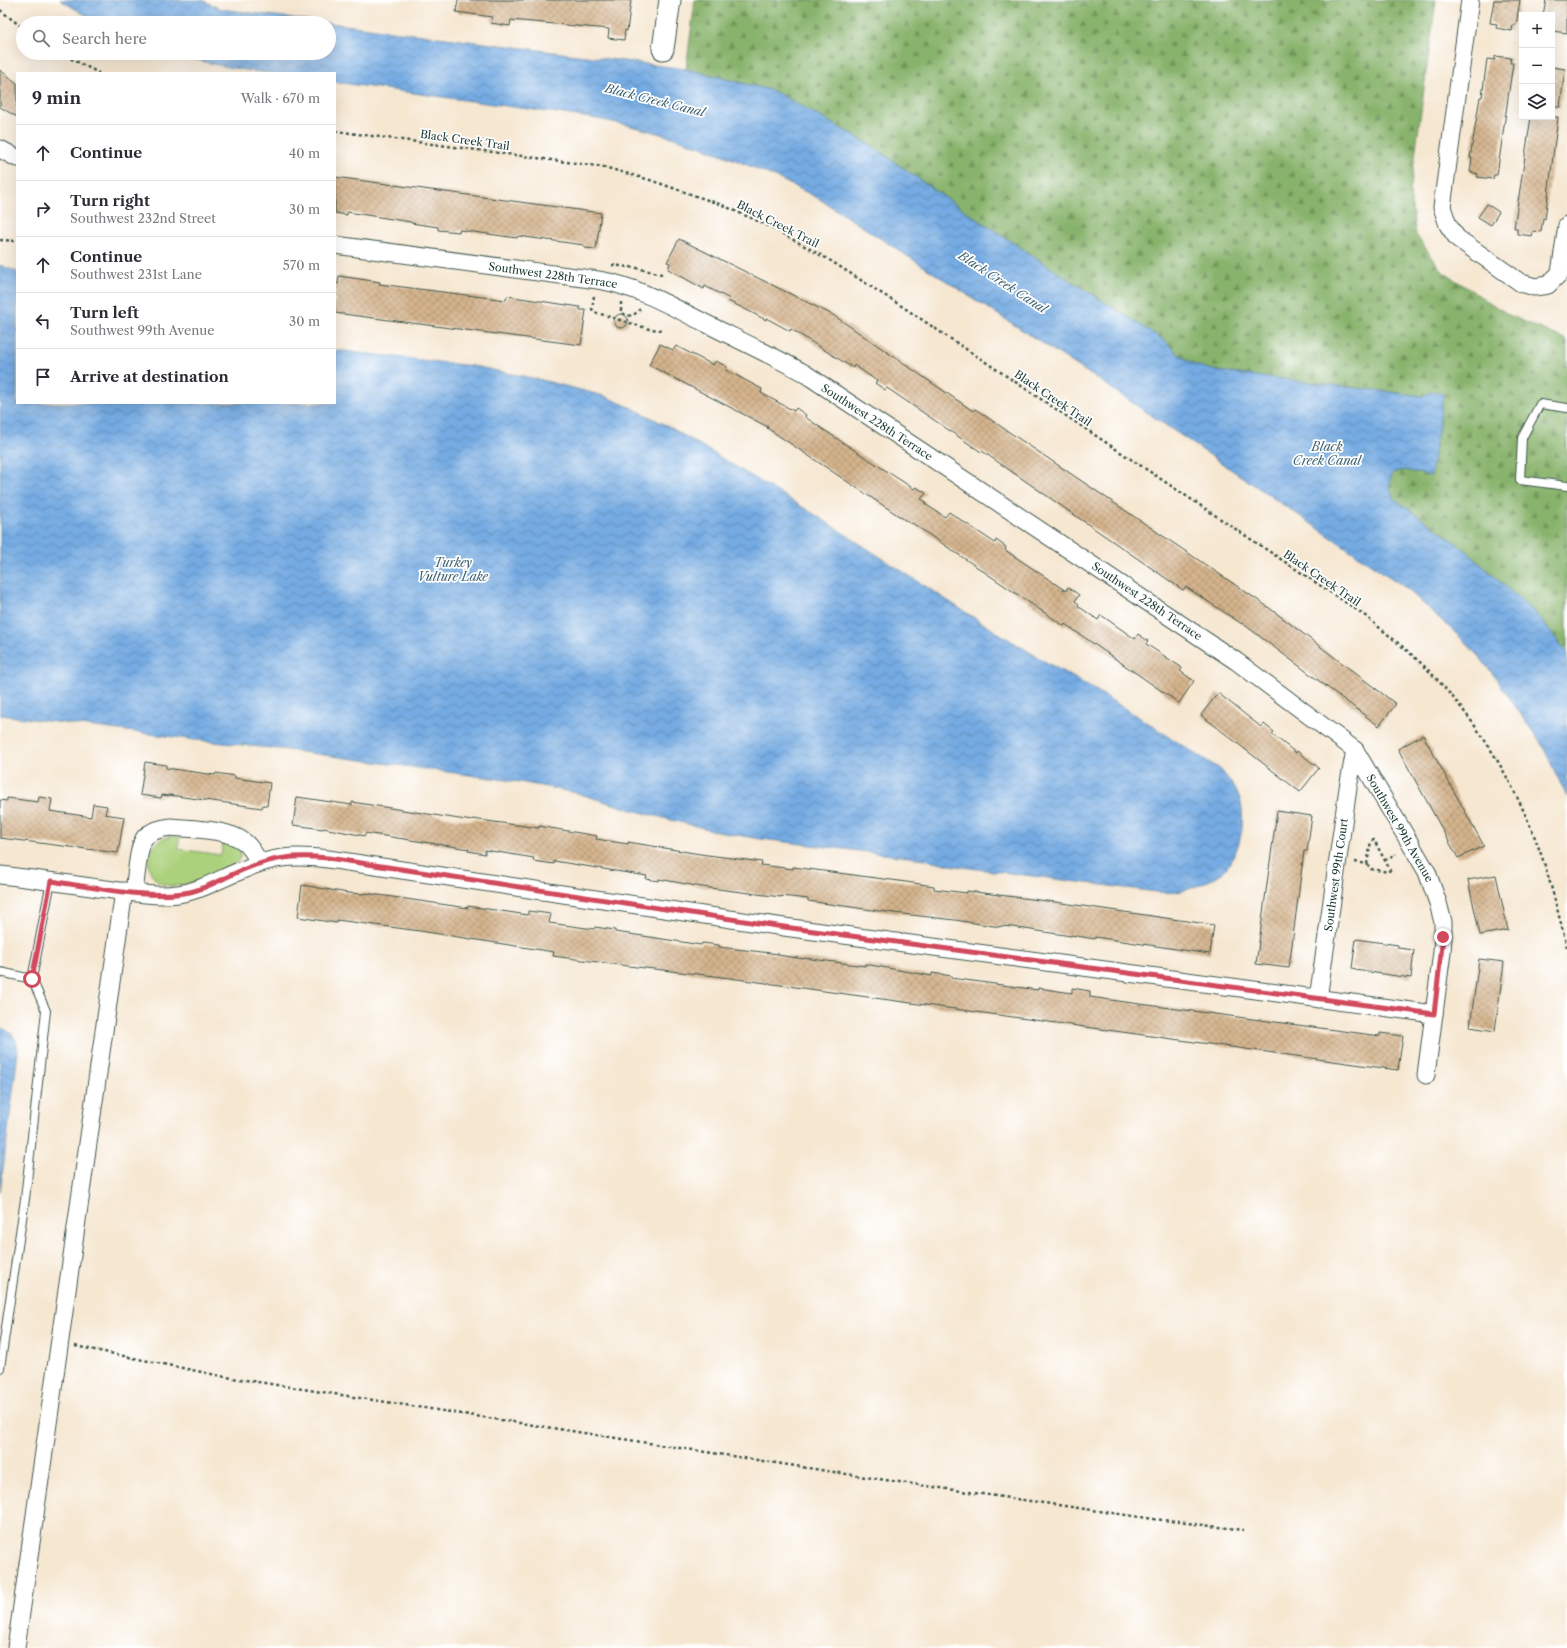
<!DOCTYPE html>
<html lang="en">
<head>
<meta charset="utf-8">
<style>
  :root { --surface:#fff; --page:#f7f7f7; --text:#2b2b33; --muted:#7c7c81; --line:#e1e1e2 }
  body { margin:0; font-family:"Libre Caslon Text",serif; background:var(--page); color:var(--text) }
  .controls { position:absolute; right:12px; top:12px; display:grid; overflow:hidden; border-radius:0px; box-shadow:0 4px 16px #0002 }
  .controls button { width:36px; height:36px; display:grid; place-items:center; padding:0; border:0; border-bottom:1px solid var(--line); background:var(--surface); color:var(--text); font:20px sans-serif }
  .stop { position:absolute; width:12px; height:12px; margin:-9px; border:3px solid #d1495b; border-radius:50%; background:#fff }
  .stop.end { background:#d1495b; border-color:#fff; box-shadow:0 1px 4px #0008 }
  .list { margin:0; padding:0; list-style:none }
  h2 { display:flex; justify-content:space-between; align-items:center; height:52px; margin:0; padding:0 16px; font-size:17px }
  h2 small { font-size:13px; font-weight:400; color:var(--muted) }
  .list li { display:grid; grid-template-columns:26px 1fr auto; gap:12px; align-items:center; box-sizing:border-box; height:56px; padding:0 16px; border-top:1px solid var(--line) }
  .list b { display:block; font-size:15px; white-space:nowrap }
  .list p { margin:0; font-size:13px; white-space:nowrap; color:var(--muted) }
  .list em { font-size:13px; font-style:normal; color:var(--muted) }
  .icon { flex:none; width:22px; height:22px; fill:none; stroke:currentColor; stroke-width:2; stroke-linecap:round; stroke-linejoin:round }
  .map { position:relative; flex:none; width:1567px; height:1648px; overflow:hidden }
  .search { position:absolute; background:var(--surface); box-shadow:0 4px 16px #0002; left:16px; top:16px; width:320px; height:44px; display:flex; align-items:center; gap:10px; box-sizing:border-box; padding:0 14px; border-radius:22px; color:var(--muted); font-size:15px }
  .panel { position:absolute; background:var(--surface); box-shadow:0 4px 16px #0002; left:16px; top:72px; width:320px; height:332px; border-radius:0px }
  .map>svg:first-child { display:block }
</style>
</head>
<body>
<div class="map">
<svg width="1567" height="1648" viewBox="0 0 1567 1648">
  <defs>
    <pattern id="forest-firs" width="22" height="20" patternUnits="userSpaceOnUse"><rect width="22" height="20" fill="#88b36c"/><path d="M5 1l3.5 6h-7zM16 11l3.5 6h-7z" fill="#6f935a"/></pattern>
    <pattern id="water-waves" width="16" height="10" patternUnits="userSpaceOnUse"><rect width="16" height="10" fill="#74aae2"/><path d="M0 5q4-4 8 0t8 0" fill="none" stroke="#5f8cb8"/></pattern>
    <pattern id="building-cross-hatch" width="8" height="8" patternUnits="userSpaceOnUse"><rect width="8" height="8" fill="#d5b48d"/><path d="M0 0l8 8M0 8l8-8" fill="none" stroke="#ac9474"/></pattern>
  </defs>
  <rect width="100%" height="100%" fill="#fff"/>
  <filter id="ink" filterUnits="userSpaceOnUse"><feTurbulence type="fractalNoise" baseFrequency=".025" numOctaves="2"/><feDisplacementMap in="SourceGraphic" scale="8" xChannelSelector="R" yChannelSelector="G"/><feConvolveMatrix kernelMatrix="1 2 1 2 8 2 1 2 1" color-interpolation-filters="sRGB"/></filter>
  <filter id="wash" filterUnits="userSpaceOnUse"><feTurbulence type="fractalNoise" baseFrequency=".012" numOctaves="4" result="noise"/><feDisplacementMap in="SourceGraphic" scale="16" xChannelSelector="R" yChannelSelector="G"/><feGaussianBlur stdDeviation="0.9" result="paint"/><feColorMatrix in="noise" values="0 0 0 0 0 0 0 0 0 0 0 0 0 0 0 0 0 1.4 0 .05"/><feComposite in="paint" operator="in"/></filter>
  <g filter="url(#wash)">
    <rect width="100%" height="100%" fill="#f6e7d1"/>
    <path fill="#abd17c" stroke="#658758" d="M173 836 180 837 178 849 221 855 223 842 231 844 240 850C243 861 233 865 224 869 208 876 190 886 172 886 141 885 140 839 173 836Z"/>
    <path fill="url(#forest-firs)" stroke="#547850" d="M695 0H1436L1410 193 1416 235 1443 272 1509 315 1567 340V653L1538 616 1463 548 1395 499C1389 491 1387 481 1394 472L1405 470 1431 476 1433 455 1429 393 1424 396 1231 373C1200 369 1187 364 1165 341L1054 270 947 199 869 144 774 91 686 69Z"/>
    <g fill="url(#water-waves)" stroke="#4a748b">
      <path d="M60 0H202L221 9 686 69 774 91 869 144 947 199 1054 270 1165 341C1187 364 1200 369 1231 373L1423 396 1434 391 1442 393 1443 396C1440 423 1434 449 1431 476L1405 470 1394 472C1387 481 1389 491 1395 499L1463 548 1538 616 1567 653V797L1542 745 1498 681 1482 660 1462 639 1406 588 1099 380 818 198C743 160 675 133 592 118L335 82V73C314 73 292 75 271 73 238 70 204 63 172 53H329V23H99Z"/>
      <path d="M0 265 17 272V403H335V350L473 366 542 380 604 396 632 408 670 427 814 514 987 626 1046 662 1094 689 1220 769C1228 779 1236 787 1240 799 1247 824 1239 855 1222 873 1218 877 1213 879 1208 881 1189 890 1178 894 1156 892L955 866 925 859 761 839 719 832 632 810 577 793 520 782 288 750 205 741 0 715Z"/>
      <path d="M0 1028C14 1032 17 1039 18 1053L0 1192Z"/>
    </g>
    <g id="blocks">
      <g fill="url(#building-cross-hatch)">
        <polygon points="458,0 631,0 627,31 625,30 624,40 608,38 609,29 511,20 510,26 491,23 492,17 456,12"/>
        <polygon points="1494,0 1520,0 1516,25 1513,25 1512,31 1496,28 1497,24 1490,23"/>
        <polygon points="1546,0 1567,0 1567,33 1552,31 1552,15 1543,15"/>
        <polygon points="1495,56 1511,58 1510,63 1513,63 1497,175 1494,175 1493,179 1477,177 1478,174 1470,172 1472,158 1470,158 1480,97 1482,97 1487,59 1495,60"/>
        <polygon points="1552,67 1565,69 1560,107 1552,107"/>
        <polygon points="0,70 17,83 17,117 0,107"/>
        <polygon points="1531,117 1558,117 1545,219 1543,218 1541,232 1533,231 1532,236 1517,234 1517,228 1514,228"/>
        <polygon points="335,177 601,213 596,249 584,248 584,245 518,236 517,238 459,230 459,232 438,230 438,227 411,223 411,222 347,212 347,215 335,213"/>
        <polygon points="1487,204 1499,212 1491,225 1478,217"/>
        <polygon points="679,239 833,315 973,411 975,409 1268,607 1396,704 1379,726 1242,623 1242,624 1186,587 1183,590 982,451 981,452 887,388 885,390 875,383 877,381 854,365 853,368 791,329 790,331 766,318 766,320 741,307 728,301 730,299 705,286 704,289 668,269 670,263 667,262"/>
        <polygon points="339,276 380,282 379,284 506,300 507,296 580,307 580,310 586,310 581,345 335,313 335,283 338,284"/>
        <circle cx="621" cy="321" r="7"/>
        <polygon points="660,344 673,350 676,346 713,365 716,361 727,367 726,370 762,389 761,393 794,411 796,408 806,415 805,417 842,442 914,489 916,487 926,493 921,499 926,502 925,504 945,517 949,512 995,543 996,540 1006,547 1005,550 1066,591 1068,587 1079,595 1075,601 1079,604 1078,606 1098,620 1101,615 1135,639 1138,634 1148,641 1146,644 1181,667 1182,669 1180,671 1194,681 1179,703 1065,624 1064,626 912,523 911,524 767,428 768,427 649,365"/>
        <polygon points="1218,693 1261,727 1264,724 1274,732 1272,734 1296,753 1297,751 1319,768 1300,792 1201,715"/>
        <polygon points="1423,735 1484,846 1458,858 1398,749"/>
        <polygon points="145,762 166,765 166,768 215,775 216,773 235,776 235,778 270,783 267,806 263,805 262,808 169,795 169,796 162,795 161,798 140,795"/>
        <polygon points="39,797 52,799 50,811 91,817 93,804 107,806 105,814 124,817 118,853 0,838 0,800 7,801 7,798 38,802"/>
        <polygon points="297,797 352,805 352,802 472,821 472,819 539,828 539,826 597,836 596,839 628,844 628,842 700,854 762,862 761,865 793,869 793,867 899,881 934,886 934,889 967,893 967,891 1055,902 1214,925 1210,954 1095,937 1095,939 1071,935 1071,936 1012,927 1000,926 1000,927 955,920 894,913 808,901 808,899 781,896 781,897 702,887 659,879 659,881 646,879 647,876 554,861 554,864 533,861 534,858 485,850 485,854 468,851 469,849 365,833 365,836 323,828 323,829 293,825"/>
        <polygon points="1277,811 1312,816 1307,851 1304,851 1289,968 1256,964"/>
        <polygon points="1496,875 1508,930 1480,935 1468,880"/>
        <polygon points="302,885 348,893 365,894 365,893 468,908 468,906 528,915 528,911 551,914 549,923 594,929 595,927 615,930 615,932 650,937 701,945 702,943 719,945 719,947 779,954 778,955 804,959 804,958 865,966 865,964 932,976 932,973 952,976 951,978 1038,990 1038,988 1072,993 1072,988 1090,991 1090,997 1125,1002 1380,1036 1380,1033 1403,1036 1398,1070 715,976 628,966 553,956 554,952 420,931 337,920 337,923 298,917"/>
        <polygon points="1356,939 1398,945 1398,948 1414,950 1411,978 1355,970 1356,969 1352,968"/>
        <polygon points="1479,959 1504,962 1495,1031 1470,1027"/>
      </g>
    </g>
  </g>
  <g filter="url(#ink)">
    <use href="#blocks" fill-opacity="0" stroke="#3f564c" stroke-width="1"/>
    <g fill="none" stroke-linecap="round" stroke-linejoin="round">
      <g stroke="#3f564c" stroke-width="10">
        <g id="service">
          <polyline points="1567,408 1540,404 1522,438 1520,480 1567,486"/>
          <polyline points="0,972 32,979"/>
          <polyline points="0,1368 25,1199 46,1011 32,979 51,881"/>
        </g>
      </g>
      <g stroke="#3f564c" stroke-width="19">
        <g id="minor">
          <polyline points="1470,0 1442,207 1448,225 1457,238 1521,283 1535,287 1548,285 1560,273 1567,225"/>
          <polyline points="0,149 17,158"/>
          <path d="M335 245 598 280C636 286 669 305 703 322 737 339 771 355 804 373L1236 661 1355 750 1427 872 1438 903 1443 922V937L1442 952 1426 1075"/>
          <path d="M0 875C35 879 70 884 105 889 129 892 154 897 178 894 201 891 219 879 240 871 274 856 292 855 328 859L784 927 1434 1014"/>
          <path d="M134 892C136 880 138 845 145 837 152 830 162 828 171 827 192 829 227 829 243 841 251 846 255 856 260 863"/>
          <polyline points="1318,999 1348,788 1355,750"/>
          <polyline points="16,1648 124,891"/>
        </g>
      </g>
      <g stroke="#3f564c" stroke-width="23">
        <polyline id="tertiary" points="663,49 670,0"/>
      </g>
      <g stroke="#3f564c" stroke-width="2.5" stroke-dasharray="3 3" stroke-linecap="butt">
        <polyline points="0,10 23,28"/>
        <polyline points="60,53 99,73"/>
        <path d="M335 131 604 167 650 180 722 205 769 226 831 261 906 309 1363 614C1383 631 1404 647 1423 665 1477 718 1517 785 1542 857 1552 886 1559 917 1567 947"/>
        <polyline points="0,240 17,241"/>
        <polyline points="612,265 637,268 665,275"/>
        <polyline points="594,296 592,309 594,312 649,329 664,330"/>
        <path d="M621 302V312C629 318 634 316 640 309"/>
        <polyline points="1385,860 1396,854"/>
        <polyline points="1355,862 1367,864 1371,841 1374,840 1390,870 1388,872 1371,869 1367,864"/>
        <polyline points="75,1346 226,1377 872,1478 1154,1519 1244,1530"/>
      </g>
      <use href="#service" stroke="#fff" stroke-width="8"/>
      <use href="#minor" stroke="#fff" stroke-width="17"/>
      <use href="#tertiary" stroke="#fff" stroke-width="21"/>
    </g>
  </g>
  <g fill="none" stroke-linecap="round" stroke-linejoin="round" filter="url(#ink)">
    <path stroke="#d1495b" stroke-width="5" d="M32 979 51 881C91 887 151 900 190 892 208 888 223 878 240 871 273 857 293 855 328 858L784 927 1434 1014 1443 937"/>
  </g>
  <g text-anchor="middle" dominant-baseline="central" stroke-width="3.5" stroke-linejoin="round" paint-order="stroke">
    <g font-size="11" fill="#1f3d34" stroke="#fff">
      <text transform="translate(465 140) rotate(8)">Black Creek Trail</text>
      <text transform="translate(778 224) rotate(27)">Black Creek Trail</text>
      <text transform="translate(553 275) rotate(8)">Southwest 228th Terrace</text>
      <text transform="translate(1053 398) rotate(34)">Black Creek Trail</text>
      <text transform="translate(877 422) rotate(33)">Southwest 228th Terrace</text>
      <text transform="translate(1322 578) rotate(34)">Black Creek Trail</text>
      <text transform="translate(1147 601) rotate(34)">Southwest 228th Terrace</text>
      <text transform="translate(1400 828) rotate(60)">Southwest 99th Avenue</text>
      <text transform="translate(1336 875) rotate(-82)">Southwest 99th Court</text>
    </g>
    <g font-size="12" font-style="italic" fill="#3d6371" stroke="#fff">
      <text transform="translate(655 100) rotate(14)">Black Creek Canal</text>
      <text transform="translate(1003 282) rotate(33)">Black Creek Canal</text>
      <text x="1327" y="446">Black<tspan x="1327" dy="14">Creek Canal</tspan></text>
      <text x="453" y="562">Turkey<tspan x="453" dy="14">Vulture Lake</tspan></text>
    </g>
  </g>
</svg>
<div class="controls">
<button>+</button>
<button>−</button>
<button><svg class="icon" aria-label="layers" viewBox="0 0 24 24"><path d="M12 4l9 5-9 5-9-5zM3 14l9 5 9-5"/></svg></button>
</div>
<div class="stop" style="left:32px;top:979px"></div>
<div class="stop end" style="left:1443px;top:937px"></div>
<div class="search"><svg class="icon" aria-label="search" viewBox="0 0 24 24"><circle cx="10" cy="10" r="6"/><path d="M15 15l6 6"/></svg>Search here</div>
<section class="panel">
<h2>9 min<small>Walk · 670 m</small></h2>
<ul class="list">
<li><svg class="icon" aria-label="ahead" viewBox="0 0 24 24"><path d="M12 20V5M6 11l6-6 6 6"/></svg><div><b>Continue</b></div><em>40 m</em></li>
<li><svg class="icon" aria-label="right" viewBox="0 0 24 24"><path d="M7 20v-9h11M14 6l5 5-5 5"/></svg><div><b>Turn right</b><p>Southwest 232nd Street</p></div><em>30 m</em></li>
<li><svg class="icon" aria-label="ahead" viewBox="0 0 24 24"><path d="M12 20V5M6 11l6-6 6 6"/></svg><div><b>Continue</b><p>Southwest 231st Lane</p></div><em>570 m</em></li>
<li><svg class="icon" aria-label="left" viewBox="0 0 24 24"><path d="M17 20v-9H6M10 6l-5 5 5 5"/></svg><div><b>Turn left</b><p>Southwest 99th Avenue</p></div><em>30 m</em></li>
<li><svg class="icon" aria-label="arrive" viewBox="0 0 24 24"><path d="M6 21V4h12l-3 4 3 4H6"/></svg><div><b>Arrive at destination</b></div></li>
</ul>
</section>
</div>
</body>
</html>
